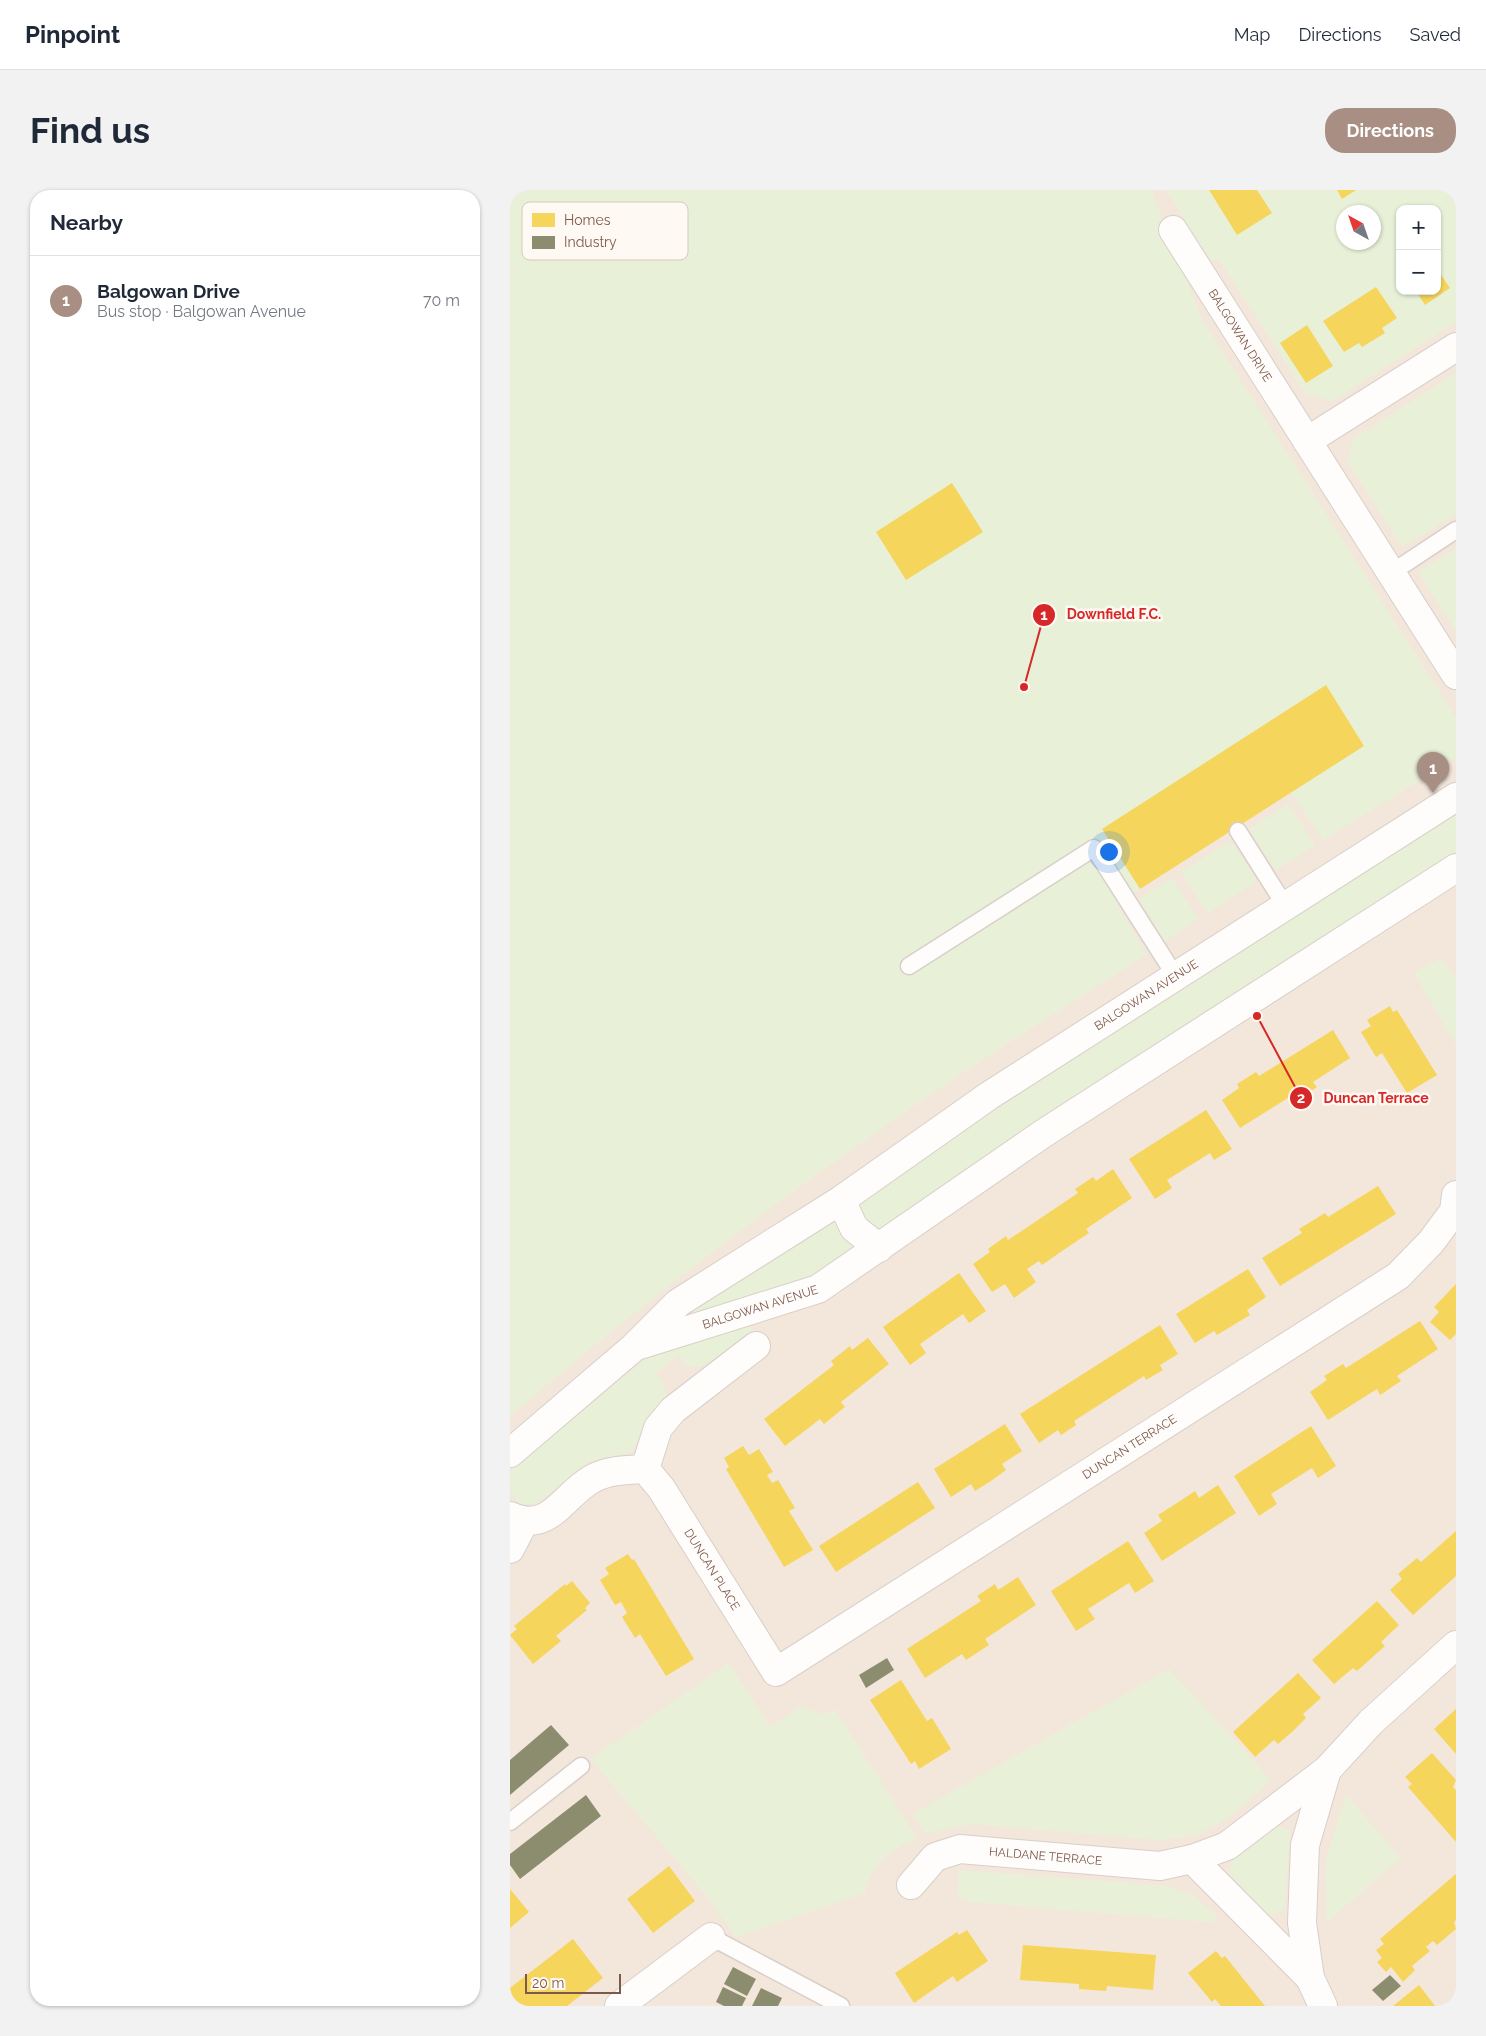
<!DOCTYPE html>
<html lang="en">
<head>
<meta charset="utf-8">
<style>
  :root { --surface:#fff; --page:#f2f2f3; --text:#1f2937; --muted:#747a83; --line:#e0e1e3; --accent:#a98f83 }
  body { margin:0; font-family:Raleway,sans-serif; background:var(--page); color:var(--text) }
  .controls { position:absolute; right:15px; top:15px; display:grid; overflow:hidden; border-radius:10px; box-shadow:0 1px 4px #0004 }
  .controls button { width:45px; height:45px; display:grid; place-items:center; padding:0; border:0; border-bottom:1px solid var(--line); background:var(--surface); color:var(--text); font:25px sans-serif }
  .compass { position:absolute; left:826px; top:15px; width:45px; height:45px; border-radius:50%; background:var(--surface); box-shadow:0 1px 4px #0004; rotate:320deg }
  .scale { position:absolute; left:15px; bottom:12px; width:96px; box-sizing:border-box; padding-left:5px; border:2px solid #7e5949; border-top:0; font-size:14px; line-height:18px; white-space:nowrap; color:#7e5949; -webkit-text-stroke:4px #fff9f3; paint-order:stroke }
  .you { position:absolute; left:598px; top:661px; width:18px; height:18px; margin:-12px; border:4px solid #fff; border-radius:50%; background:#1a73e8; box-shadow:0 0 0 8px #1a73e833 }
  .badge { display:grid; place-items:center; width:32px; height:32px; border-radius:50%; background:var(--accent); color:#fff; font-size:16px; font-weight:700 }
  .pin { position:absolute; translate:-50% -41px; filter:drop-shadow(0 1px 2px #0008) }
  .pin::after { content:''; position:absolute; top:26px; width:18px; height:15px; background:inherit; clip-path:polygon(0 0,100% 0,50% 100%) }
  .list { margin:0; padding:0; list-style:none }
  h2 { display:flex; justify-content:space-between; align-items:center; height:65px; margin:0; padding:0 20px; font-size:21px }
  h2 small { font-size:16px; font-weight:400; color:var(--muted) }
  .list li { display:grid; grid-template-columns:32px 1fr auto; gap:15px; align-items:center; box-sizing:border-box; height:90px; padding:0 20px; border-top:1px solid var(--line) }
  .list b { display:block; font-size:19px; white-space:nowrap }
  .list p { margin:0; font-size:16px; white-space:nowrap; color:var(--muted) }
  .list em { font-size:16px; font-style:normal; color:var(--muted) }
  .map { position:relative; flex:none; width:946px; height:1816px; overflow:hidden; border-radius:20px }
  header { display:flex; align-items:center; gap:30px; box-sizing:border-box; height:70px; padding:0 25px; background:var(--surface); border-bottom:1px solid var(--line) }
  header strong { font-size:24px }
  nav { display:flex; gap:28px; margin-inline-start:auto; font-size:18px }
  .intro { display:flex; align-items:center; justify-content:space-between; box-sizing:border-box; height:120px; padding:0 30px }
  h1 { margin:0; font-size:35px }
  .button { padding:12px 22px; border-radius:20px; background:var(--accent); color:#fff; font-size:18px; font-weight:700 }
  main { display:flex; gap:30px; padding:0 30px }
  aside { flex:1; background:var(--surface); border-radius:20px; box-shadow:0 1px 4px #0004 }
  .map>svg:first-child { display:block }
</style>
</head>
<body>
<header>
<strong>Pinpoint</strong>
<nav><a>Map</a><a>Directions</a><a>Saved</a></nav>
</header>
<div class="intro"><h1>Find us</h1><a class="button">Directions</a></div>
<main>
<aside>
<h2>Nearby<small></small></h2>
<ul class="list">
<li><span class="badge">1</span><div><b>Balgowan Drive</b><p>Bus stop · Balgowan Avenue</p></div><em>70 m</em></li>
</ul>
</aside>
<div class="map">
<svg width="946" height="1816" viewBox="0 0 946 1816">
  <rect width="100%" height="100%" fill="#faf4ee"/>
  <path fill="#f3e7db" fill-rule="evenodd" d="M0 0H946V1816H0ZM890 19H927V101H890ZM834 22H864V52H834Z"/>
  <g fill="#e8f1d8" fill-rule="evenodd">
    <path d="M0 0H641L692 130 946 528V568L813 650 781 602 606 714 637 764C556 817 472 868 392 924 256 1018 125 1119 0 1226Z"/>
    <path d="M656 0H946V132L822 211 796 204 709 69 702 72ZM890 19H927V101H890ZM834 22H864V52H834Z"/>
    <polygon points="946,183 946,324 892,357 838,272 843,249"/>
    <polygon points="946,359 946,441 908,382"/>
    <polygon points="778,614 805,655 766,680 739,639"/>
    <polygon points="946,618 946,669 387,1035 364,1041 353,1031 348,1015 361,999"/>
    <polygon points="721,651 747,691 698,723 671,682"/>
    <polygon points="662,688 688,729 655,751 629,709"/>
    <polygon points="932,768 946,790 946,855 904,783"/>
    <polygon points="325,1027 332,1047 350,1060 305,1089 186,1126 180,1116"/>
    <polygon points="232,1129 242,1140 195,1176 178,1176 168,1165 146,1183 154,1195 157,1209 140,1222 122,1262 77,1272 27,1314 10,1314 0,1302 0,1281 151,1156"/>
    <path d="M219 1473 260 1537 292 1516 312 1525 325 1520 407 1648C380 1660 361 1672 355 1703L226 1747 199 1709 81 1569Z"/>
    <polygon points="659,1479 761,1590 718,1628 687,1645 651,1650 461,1634 415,1644 403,1624"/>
    <polygon points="836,1605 890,1668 817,1732 816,1670"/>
    <polygon points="765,1635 780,1641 774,1720 757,1727 720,1683 723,1669"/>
    <polygon points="449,1680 657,1696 683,1706 708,1727 700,1732 463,1712 448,1708"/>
  </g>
  <g fill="#f6d55c">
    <polygon points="699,0 747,0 762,23 727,45"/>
    <polygon points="827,0 846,0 832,9"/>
    <polygon points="927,79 940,98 915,115 906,101 927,101"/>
    <polygon points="866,97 887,128 872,138 875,143 852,157 849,153 834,162 813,131"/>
    <polygon points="797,135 823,176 796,193 770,153"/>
    <polygon points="442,293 473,342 396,390 366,342"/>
    <polygon points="816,495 854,556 630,699 592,639"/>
    <polygon points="880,816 883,822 887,820 927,885 897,903 872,863 866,867 851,842 861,836 857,830"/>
    <polygon points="823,840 840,868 803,892 807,897 785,911 781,906 730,938 712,910 729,898 727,894 746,882 749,886"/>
    <polygon points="696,920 722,959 704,970 700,963 657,990 662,998 645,1009 619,969"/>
    <polygon points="603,979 622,1008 576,1039 579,1043 555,1059 532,1075 529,1071 517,1079 526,1092 504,1108 495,1094 482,1102 463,1074 480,1062 478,1059 496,1046 498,1050 568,1003 565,999 583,987 586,991"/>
    <polygon points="868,996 886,1024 770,1096 752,1068 792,1043 789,1039 815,1023 818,1027"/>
    <polygon points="738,1079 756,1107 737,1120 740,1125 707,1145 704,1141 685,1153 666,1124"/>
    <polygon points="449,1083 476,1121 459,1133 453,1124 410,1154 416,1163 400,1175 373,1137"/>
    <polygon points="946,1094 946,1144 940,1150 920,1132 929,1122 924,1117"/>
    <polygon points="910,1131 928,1159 887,1186 891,1191 870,1205 867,1199 818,1230 800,1202 817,1190 814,1186 833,1174 836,1178"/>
    <polygon points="650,1135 668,1164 650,1175 653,1180 636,1190 634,1186 564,1231 566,1235 551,1245 548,1240 529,1253 510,1224"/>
    <polygon points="358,1148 379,1174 331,1212 335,1217 314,1234 310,1229 275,1256 254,1229 324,1175 321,1171 340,1156 342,1160"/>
    <polygon points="495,1234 512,1261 492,1274 496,1280 481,1291 465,1301 461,1294 441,1307 424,1279"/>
    <polygon points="801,1236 826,1276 808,1288 802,1278 761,1304 767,1314 749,1326 724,1286"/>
    <polygon points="233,1256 239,1265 249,1259 263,1282 257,1285 262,1293 268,1290 285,1318 279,1321 303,1360 274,1377 216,1279 219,1277 214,1268"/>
    <polygon points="408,1292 425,1318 326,1382 309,1356"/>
    <polygon points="708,1295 726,1323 652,1371 634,1343 652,1331 648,1325 667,1313 685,1301 689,1308"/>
    <polygon points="946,1341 946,1386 903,1425 880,1400 892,1389 888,1384 907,1368 911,1372"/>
    <polygon points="618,1351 644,1391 625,1403 619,1393 578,1419 585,1429 566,1441 541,1401"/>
    <polygon points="118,1364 122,1370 124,1369 184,1469 156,1486 130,1444 125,1448 112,1427 117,1423 111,1412 105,1415 90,1390 99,1384 95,1378"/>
    <polygon points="508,1387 526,1415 475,1449 479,1455 456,1470 452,1464 415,1488 397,1459 471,1411 467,1406 485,1394 488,1400"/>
    <polygon points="62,1391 80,1413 75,1418 77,1420 46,1446 51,1451 23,1474 0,1445 7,1439 4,1436 55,1394 56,1396"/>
    <polygon points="867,1411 889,1435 871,1452 875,1456 847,1481 843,1478 824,1494 802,1470"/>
    <polygon points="788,1483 811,1508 793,1524 796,1528 782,1542 768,1554 764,1550 745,1567 723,1542"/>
    <polygon points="391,1490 417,1531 422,1528 441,1559 409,1579 405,1571 401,1574 360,1510"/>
    <polygon points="946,1519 946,1564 924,1539"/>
    <polygon points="922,1563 946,1590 943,1597 946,1600 946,1652 898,1597 902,1594 895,1587"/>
    <polygon points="159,1676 185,1711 143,1743 117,1709"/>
    <polygon points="946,1684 946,1730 944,1732 946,1739 927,1755 923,1751 916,1757 920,1761 902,1776 905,1780 893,1792 881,1777 876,1782 867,1772 872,1768 866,1760 874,1754 870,1749"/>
    <polygon points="0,1699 19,1722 0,1738"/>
    <polygon points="457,1740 478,1771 447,1792 443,1786 404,1813 385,1783 447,1742 449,1745"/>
    <polygon points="63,1749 93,1788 57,1816 0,1816 0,1798"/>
    <polygon points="513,1755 646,1765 643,1800 597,1796 596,1801 569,1799 569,1794 510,1790"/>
    <polygon points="706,1761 712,1768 715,1766 755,1816 711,1816 705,1809 702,1812 678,1783"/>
    <polygon points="909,1795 925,1816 883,1816"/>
  </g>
  <g fill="#8c8c6e">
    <polygon points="377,1468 384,1480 356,1498 349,1485"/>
    <polygon points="41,1535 59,1555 0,1605 0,1570"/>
    <polygon points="76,1605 91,1626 10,1689 0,1675 0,1664"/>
    <polygon points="223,1777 246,1789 237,1806 214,1794"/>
    <polygon points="880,1785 891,1796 873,1811 862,1800"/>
    <polygon points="213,1797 236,1808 232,1816 214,1816 206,1812"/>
    <polygon points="251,1798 272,1808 268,1816 242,1816"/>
  </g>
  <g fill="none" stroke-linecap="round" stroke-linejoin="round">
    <g stroke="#d8cfc9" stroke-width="19">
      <g id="service">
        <polyline points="881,383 946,340"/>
        <polyline points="728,641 776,717"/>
        <polyline points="399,776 584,658 666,787"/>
        <polyline points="0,1632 71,1576"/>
        <polyline points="201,1747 331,1816"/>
      </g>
    </g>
    <g stroke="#d8cfc9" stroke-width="30">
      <g id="minor">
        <path id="s1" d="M663 40 946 485"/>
        <polyline points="797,251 946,157"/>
        <path id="s2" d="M135 1279 151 1298 266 1482 888 1086 921 1052 944 1021 946 1005"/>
        <polyline points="135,1279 148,1238 163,1220 246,1156"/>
        <path d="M0 1326C40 1344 52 1306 82 1289 98 1280 117 1280 135 1279"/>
        <polyline points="0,1359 14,1332"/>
        <polyline points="682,1669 800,1788"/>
        <path id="s3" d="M401 1695 425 1667 450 1659 650 1676 682 1669 717 1656 817 1580"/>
        <polyline points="109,1816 201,1747"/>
        <polyline points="813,1816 800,1788 792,1733 795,1655 817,1580 861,1532 946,1455"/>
      </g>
    </g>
    <g stroke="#d8cfc9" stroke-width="30">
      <g id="tertiary">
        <polyline points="331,1010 344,1038 369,1058"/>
        <path id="s4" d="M130 1155 308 1099 534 943 946 678"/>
        <path id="s5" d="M0 1263 123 1158 168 1113 331 1010 480 905 946 607"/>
      </g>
    </g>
    <use href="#service" stroke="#fefdfc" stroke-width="16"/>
    <use href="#minor" stroke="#fefdfc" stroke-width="28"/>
    <use href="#tertiary" stroke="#fefdfc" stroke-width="28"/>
  </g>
  <g text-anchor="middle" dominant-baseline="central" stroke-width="5" stroke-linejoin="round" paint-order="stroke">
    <g font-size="12" fill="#7e5949" stroke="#fff9f3">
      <text stroke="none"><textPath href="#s1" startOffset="125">BALGOWAN DRIVE</textPath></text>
      <text stroke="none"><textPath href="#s5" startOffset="786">BALGOWAN AVENUE</textPath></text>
      <text stroke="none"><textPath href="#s4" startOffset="126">BALGOWAN AVENUE</textPath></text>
      <text stroke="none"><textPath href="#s2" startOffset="661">DUNCAN TERRACE</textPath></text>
      <text stroke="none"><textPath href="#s2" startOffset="121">DUNCAN PLACE</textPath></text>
      <text stroke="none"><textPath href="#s3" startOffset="149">HALDANE TERRACE</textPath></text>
    </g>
  </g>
  <rect x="12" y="12" width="166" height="58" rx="8" fill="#fff9f3" stroke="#d8c9c0" stroke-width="1"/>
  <rect x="22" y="23" width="23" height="14" fill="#f6d55c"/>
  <rect x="22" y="46" width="23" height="13" fill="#8c8c6e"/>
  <g font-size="14" fill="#7e5949">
    <text x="54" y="35">Homes</text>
    <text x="54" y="57">Industry</text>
  </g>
  <path fill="none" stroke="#d62828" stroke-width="2" d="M514 497L534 425M747 826L791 908"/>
  <g fill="#d62828" stroke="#fff9f3" stroke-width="2">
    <circle cx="514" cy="497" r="5"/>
    <circle cx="747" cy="826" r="5"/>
    <circle cx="534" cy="425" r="12"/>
    <circle cx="791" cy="908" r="12"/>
  </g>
  <g font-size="15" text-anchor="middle" font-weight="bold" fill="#fff">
    <text x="534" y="430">1</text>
    <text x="791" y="913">2</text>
  </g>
  <g font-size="14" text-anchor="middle" font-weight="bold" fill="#d62828" stroke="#fff9f3" stroke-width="5" stroke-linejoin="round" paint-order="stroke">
    <text x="604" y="429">Downfield F.C.</text>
    <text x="866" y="913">Duncan Terrace</text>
  </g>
</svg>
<div class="controls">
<button>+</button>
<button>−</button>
</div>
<svg class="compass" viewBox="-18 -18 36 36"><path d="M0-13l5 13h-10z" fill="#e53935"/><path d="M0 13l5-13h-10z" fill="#747a83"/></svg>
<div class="scale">20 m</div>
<div class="you"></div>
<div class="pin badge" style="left:923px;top:603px">1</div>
</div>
</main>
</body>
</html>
